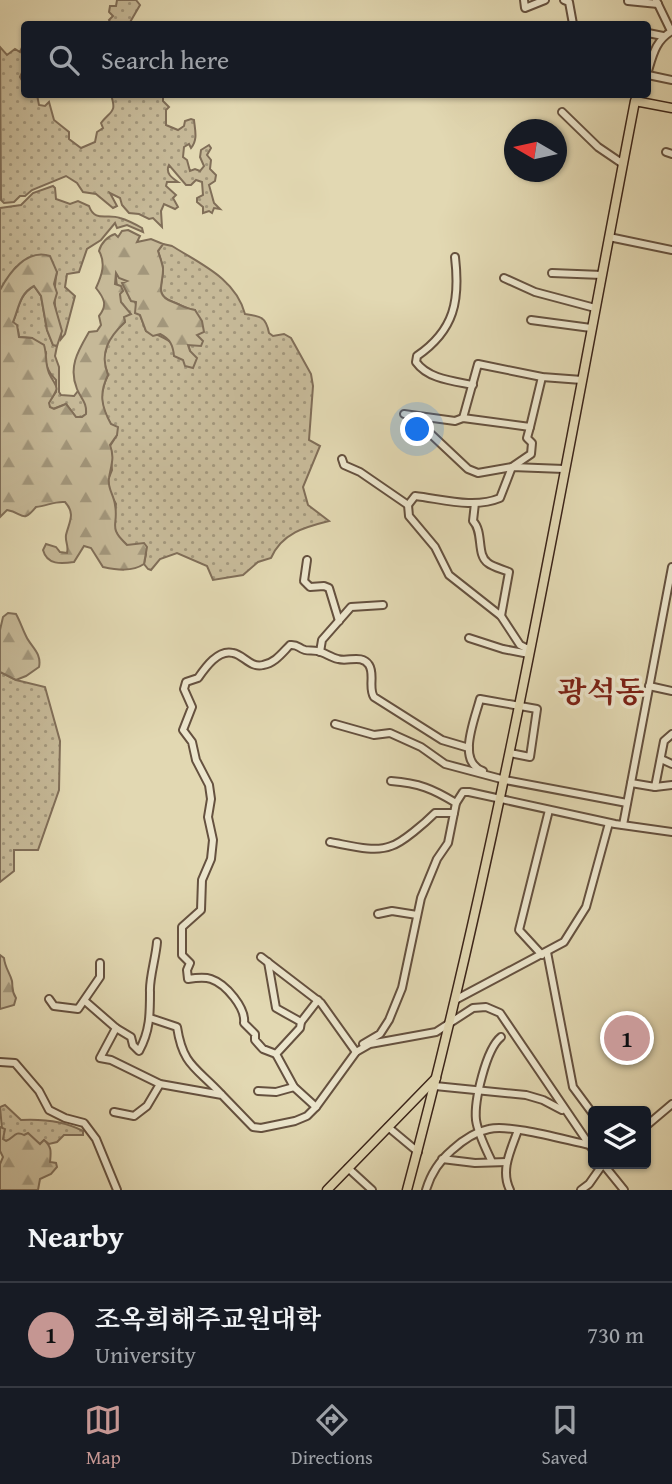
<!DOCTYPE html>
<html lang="en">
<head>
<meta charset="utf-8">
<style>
  :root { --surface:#171b24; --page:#242831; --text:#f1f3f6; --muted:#9ea1a6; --line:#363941; --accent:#c59692 }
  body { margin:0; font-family:"Gentium Book Plus","Noto Serif KR",serif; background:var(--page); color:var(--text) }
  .controls { position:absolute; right:21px; bottom:21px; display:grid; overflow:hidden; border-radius:7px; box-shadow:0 2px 5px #0004 }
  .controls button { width:63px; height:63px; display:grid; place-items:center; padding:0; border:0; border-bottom:2px solid var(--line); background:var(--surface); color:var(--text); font:35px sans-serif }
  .compass { position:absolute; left:504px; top:119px; width:63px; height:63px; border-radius:50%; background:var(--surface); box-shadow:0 2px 5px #0004; rotate:279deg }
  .you { position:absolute; left:418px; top:430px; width:24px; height:24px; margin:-18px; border:5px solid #fff; border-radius:50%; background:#1a73e8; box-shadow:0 0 0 10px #1a73e833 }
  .badge { display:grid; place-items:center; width:46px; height:46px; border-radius:50%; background:var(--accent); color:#111; font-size:23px; font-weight:700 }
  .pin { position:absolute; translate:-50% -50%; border:4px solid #fff; box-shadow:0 2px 7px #0006 }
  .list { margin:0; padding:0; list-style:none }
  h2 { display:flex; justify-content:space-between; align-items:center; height:91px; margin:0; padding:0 28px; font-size:30px }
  h2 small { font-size:23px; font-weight:400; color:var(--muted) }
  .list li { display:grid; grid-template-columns:46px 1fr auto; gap:21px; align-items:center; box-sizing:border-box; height:105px; padding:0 28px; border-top:2px solid var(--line) }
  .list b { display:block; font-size:26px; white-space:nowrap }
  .list p { margin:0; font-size:23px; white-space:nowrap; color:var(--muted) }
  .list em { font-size:23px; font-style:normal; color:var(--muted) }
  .icon { flex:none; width:38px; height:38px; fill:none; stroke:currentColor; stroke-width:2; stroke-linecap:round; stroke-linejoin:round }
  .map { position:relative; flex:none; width:672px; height:1190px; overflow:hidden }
  .search { position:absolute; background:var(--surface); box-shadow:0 2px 5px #0004; left:21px; right:21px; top:21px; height:77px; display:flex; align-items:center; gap:18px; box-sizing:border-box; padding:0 24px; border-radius:7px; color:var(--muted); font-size:26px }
  .sheet { height:196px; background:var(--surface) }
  nav { display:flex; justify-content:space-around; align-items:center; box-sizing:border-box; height:98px; border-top:2px solid var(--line); background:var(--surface); font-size:19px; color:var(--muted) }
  nav a { display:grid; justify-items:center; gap:4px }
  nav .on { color:var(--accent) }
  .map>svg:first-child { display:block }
</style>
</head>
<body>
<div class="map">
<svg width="672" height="1190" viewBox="0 0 672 1190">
  <defs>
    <pattern id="grass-dots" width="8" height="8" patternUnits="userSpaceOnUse" patternTransform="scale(1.75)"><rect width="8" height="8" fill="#c6b998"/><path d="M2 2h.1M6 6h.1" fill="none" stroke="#a2967b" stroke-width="1.8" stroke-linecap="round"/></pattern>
    <pattern id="forest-firs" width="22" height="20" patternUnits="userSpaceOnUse" patternTransform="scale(1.75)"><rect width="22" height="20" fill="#c6b998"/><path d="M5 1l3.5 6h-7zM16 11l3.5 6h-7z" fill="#a2967b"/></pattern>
  </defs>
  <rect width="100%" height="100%" fill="#e2d8b2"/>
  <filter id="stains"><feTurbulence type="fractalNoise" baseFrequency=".00286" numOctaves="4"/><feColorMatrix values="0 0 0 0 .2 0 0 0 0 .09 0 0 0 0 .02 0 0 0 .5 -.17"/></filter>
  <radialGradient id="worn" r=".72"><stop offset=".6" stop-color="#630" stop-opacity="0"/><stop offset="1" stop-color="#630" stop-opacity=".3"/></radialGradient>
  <g fill="url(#grass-dots)" stroke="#806e58" stroke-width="2">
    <polygon points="117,0 136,0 140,5 129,24 111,24 109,20 113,16 109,12 110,6 116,6"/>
    <path d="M24 43V68L20 77 24 84V94L37 95 39 105 45 106 49 102 54 120 69 132V139L81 148 95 142 97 132 103 128 101 123C111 110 117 113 111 95H163V101L169 107 166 110V125L178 130 184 126 185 121 191 119 194 120C195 130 198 140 191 148L189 144 184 147 183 157 187 160 190 171 195 169 200 171 204 166 200 157 201 150 209 145 211 148 207 155 211 160 210 169 216 175 215 181 209 185 214 203 220 209 214 208 212 213 209 211 203 213V207L197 202V198L203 195 202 182 196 180 191 185H186L169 165C165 173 172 178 178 182H167L166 186 176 195 173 198 178 207 175 209 164 204 161 211 162 227 153 218 149 219 139 214 129 213 122 205 120 198 110 193 117 206 113 208 96 194 83 192 77 183 66 176 32 190 25 196H20L14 202 4 203 1 200 0 47 7 55 15 49 20 52Z"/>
    <path d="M53 186 55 188 56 199 70 204 78 201 89 206C95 223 107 213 120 218 127 220 135 224 142 228L143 232 127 225 117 228 115 223 101 240 87 249 79 272 67 274 65 287 75 296 65 334 61 339C62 327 56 317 55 305 54 297 55 280 57 272L16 267 0 290V208L21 205 33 193Z"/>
    <path d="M163 244 172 246C201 264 236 279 245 314 261 316 266 317 269 333L273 336 284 334 291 338 311 374 313 386 309 440 320 446 303 487 308 505 329 521C305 527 282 533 271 558L258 562 243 575 213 580 207 566 177 553 160 559 151 570 148 569 144 564 146 554 127 545 118 536 113 526 116 504 110 493 108 480 112 470 110 446 117 435C103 412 96 400 108 375L103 358C107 352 106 347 108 341 111 333 119 328 125 322 121 307 115 285 116 271L127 281 146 331C164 335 172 345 190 351L188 344 196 334 195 310C186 309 181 305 173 302 153 295 164 283 163 268 162 263 160 257 158 251Z"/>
    <path d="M34 286 41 296 47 330 53 345 57 346 55 356 59 367V392L61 395 74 396 78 391 87 404 86 414 82 417H76L66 404 53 409 50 408 48 403 56 392V380C48 372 44 362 46 352L32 338 19 337 18 330 13 322C19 308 19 295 34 286Z"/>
    <polygon points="0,672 16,680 45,687 60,741 59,790 38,850 14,850 14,871 0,882"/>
    <path d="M5 1105 21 1120C41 1119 64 1121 83 1131V1135H64L57 1142 49 1144 44 1140 40 1144 11 1139 6 1141 3 1140 0 1107Z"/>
  </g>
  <g fill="url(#forest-firs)" stroke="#806e58" stroke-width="2">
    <path d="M128 230 140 236 137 242 151 239 163 244 158 251C160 257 162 263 163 268 164 283 153 295 173 302 181 305 186 309 195 310L202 321 204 332 197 335 203 341 201 346 188 345 190 351 197 358 193 368 185 366 183 360 174 356C173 345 170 339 160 334L153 336 146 331 140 315 135 313 136 302 131 301 122 283 127 281 119 278 116 273 115 284 121 286 123 291 120 294 121 302 131 314 124 317 125 322C109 337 99 353 108 375 99 393 101 406 111 424L118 427 117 435 110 445C115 458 111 465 109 478 107 488 114 495 115 505 119 526 107 526 127 545L144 543 147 547 144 564C132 572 117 570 103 567L91 548 84 546 74 562C61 564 47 565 43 550L46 544 56 547 60 552 67 553C69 545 65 543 66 535 69 522 76 514 65 502 54 501 47 506 36 507 22 524 24 513 7 510L0 517V290C9 273 27 248 50 256L57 272 54 284 57 293 54 303 62 331 57 346 53 345 47 330 41 296 34 286C19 294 19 308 13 322L17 325 19 337 32 338 44 345C47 354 45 364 49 373 57 390 61 384 49 403L50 407 54 409 66 404 76 417H82L86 414C87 402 81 399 77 389 68 367 78 351 89 332L97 331 101 325 99 316C108 305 104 298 96 288 102 275 106 263 99 251 101 243 108 236 115 234L118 237 122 231Z"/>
    <path d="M8 613 16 614C20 621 22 628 26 636 31 647 42 653 39 667L26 676 16 680 0 672V630L3 617Z"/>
    <path d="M0 955 4 958C5 968 10 973 12 981 13 988 11 990 16 998L14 1005 0 1009Z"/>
    <path d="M0 1127 5 1129 3 1139 6 1141C14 1138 15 1130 24 1135L28 1133 40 1144 44 1140C52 1147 51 1152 50 1162L56 1163 57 1167 51 1174 40 1179 38 1190H0V1164L3 1157 0 1151Z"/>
  </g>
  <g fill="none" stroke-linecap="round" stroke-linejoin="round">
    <g stroke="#65513f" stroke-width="10">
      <g id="minor">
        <polyline points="524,0 525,8 545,0"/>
        <polyline points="564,0 569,2 573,24"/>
        <polyline points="656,0 671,31"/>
        <polyline points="628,1 658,4"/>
        <polyline points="648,33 663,36"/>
        <path d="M648 71C653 54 656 40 672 31"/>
        <polyline points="648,75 672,80"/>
        <polyline points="638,94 640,95"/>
        <polyline points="562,112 598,147 623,164"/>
        <polyline points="666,152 672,154"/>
        <polyline points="609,237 672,250"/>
        <path d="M455 257C460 300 455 330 417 356L416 362C428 379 453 381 473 385"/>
        <polyline points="552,273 602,275"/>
        <polyline points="504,278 535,292 595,308"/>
        <polyline points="531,320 591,328"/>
        <polyline points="404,414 455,421 463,418 530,427 542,377"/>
        <polyline points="463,418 478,364 542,377 582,380"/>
        <polyline points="418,422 468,469 478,473 512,467 564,469"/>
        <polyline points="342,459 344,465 360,472 408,505 409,516 435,547 449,575 501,616 520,645 530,650"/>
        <path d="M475 503 473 521C484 532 476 555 488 563 493 567 502 569 509 572L501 616"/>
        <path d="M408 505 415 496C442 499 474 509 500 498L512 467 531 454 532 443 527 438 530 427"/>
        <polyline points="307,560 304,581 310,587 324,586 329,588 339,621"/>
        <polyline points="469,638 503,649 529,654"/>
        <polyline points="320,652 322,640 351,607 383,605"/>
        <polyline points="649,686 672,691"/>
        <polyline points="335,724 374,735 390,733 421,747 445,764 505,780 627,803"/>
        <polyline points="661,759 672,764"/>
        <path d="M483 771C456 762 475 719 480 699L537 709 530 757 510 753"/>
        <path d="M391 781C419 783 433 789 456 803"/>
        <polyline points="631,783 655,787 664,741 672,734"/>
        <polyline points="655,787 672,785"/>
        <polyline points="623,825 672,567"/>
        <path d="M330 842C348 845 374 853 391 846 402 843 426 822 435 813H454"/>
        <polyline points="378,914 392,911 417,915"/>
        <polyline points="547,952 573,1087 593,1114"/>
        <polyline points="542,955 519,930 549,810"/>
        <polyline points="261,957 321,1003 356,1052"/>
        <polyline points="268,962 276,1008 301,1022"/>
        <polyline points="49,999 54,1006 78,1009 100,977 100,963"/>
        <polyline points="455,1000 564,942 586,907 609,823"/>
        <polyline points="85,1001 116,1028 100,1058 111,1060 160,1084 222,1095 253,1127 261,1128 295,1121 307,1116 316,1107 356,1052 370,1044 436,1032 473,1008 486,1007 500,1013 593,1150"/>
        <path d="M150 1018 177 1027C183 1066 196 1067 221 1094"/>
        <path d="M116 1028 131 1037 133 1045 139 1051C150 1031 150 1014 150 992 149 979 156 957 157 942"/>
        <polyline points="363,1044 380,1034 389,1020 402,988 421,898 437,859 448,843 456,803 463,792 469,792 615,824 672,832"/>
        <path d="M276 1054 263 1049 255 1040V1034L244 1023C246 1008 226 984 211 979 205 977 195 978 188 979L187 970 190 963 182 955V927L201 910 202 880 211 859 213 840 208 817 211 799 209 785 196 760 192 742 183 730 192 707 184 689 186 682 198 678C205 668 218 649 233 653 244 655 250 668 263 665 275 663 282 653 290 645 298 644 298 648 305 650 309 651 313 650 317 651 324 652 330 657 338 659 348 662 362 654 369 665 375 674 368 688 374 697L442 740 469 748"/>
        <polyline points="0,1062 15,1063 39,1091 49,1110 65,1118 84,1123 96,1139 117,1190"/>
        <polyline points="435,1086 526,1095 543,1100 562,1110"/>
        <polyline points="258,1091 276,1092 294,1087"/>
        <polyline points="316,1107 294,1087 276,1054 300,1028 301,1022 318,1000"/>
        <polyline points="114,1112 134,1116 147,1106 160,1084"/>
        <polyline points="646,1126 672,1104"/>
        <polyline points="388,1127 418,1152"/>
        <polyline points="442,1159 475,1163 507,1162"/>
        <path d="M492 1162C486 1149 478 1134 476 1120 474 1101 486 1049 501 1037"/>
        <polyline points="603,1164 624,1190"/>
        <polyline points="348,1168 372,1190"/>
        <path d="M426 1190C431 1173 439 1161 452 1150 463 1140 474 1132 489 1129 511 1124 565 1140 590 1145"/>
        <path d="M510 1190C500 1170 511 1150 518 1130"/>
        <polyline points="581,1190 589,1184 603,1164"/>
      </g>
    </g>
    <g stroke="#3b2419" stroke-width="11">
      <g id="major">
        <polyline points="327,1190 436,1078"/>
        <path d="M407 1190C503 832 565 465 635 101L672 108"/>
      </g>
    </g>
    <use href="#minor" stroke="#ece6cd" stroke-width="6"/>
    <use href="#major" stroke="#e2d8b2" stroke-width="8"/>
  </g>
  <g text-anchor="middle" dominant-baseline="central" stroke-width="7" stroke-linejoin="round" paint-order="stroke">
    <g font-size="30" font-weight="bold" fill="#7a1f14" stroke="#ece6cd">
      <text x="601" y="691">광석동</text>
    </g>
  </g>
  <rect width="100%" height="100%" filter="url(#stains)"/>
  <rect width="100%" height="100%" fill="url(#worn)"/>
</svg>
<div class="controls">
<button><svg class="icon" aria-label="layers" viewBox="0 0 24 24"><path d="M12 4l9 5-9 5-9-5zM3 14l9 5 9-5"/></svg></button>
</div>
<svg class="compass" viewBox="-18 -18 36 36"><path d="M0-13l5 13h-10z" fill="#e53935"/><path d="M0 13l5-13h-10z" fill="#9ea1a6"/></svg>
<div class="you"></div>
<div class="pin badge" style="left:627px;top:1038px">1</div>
<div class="search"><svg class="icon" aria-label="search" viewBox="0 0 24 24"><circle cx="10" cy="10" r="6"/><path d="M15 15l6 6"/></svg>Search here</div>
</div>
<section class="sheet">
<h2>Nearby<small></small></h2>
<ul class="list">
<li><span class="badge">1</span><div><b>조옥희해주교원대학</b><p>University</p></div><em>730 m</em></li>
</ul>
</section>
<nav>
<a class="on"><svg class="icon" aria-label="map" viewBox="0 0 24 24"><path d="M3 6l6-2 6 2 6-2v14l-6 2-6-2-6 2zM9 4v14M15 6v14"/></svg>Map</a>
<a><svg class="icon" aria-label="directions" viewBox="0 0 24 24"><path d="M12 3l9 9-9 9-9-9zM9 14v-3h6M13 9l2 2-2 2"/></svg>Directions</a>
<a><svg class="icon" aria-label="saved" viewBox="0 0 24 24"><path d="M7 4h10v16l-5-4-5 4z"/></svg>Saved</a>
</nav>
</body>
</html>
